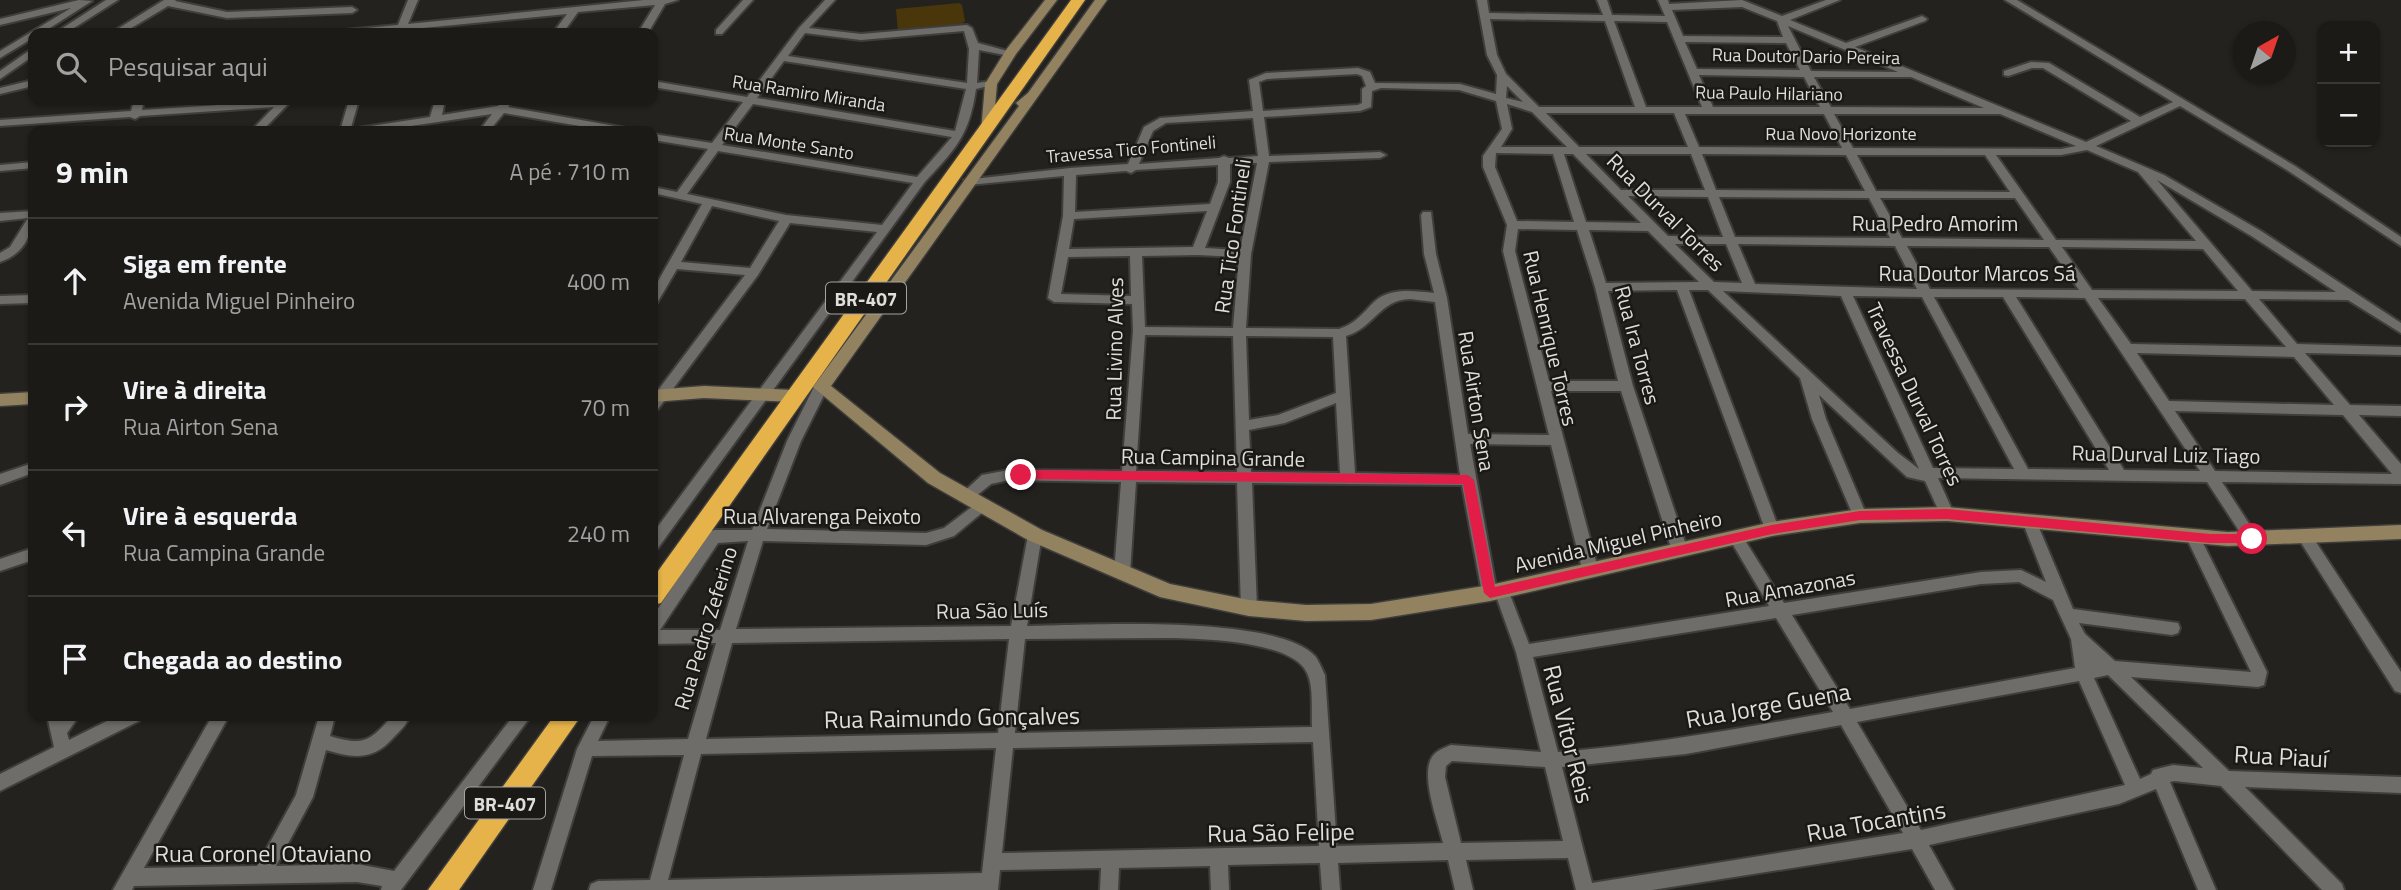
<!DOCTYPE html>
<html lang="pt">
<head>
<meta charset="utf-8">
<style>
  :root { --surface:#1b1a17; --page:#242320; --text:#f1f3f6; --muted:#a0a1a1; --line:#393836 }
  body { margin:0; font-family:"Titillium Web",sans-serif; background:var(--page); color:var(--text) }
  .controls { position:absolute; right:21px; top:21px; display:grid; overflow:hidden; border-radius:14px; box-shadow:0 2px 5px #0004 }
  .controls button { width:63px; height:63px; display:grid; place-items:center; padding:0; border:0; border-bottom:2px solid var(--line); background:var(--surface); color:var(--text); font:35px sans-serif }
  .compass { position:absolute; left:2233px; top:21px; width:63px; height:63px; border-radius:50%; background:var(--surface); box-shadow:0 2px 5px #0004; rotate:40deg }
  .stop { position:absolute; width:21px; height:21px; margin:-16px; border:5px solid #e11d48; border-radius:50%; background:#fff }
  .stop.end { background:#e11d48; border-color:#fff; box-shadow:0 2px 7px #0008 }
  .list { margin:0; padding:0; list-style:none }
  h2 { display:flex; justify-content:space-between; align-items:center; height:91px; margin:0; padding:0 28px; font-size:30px }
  h2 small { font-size:23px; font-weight:400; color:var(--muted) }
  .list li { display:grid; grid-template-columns:46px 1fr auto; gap:21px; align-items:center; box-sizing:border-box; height:126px; padding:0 28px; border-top:2px solid var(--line) }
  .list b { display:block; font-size:26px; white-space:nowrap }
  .list p { margin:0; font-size:23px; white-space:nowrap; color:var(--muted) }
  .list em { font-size:23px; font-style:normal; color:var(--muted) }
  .icon { flex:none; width:38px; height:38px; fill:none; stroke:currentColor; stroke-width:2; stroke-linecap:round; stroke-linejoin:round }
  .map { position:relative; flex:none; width:2401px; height:890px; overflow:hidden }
  .search { position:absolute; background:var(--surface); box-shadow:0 2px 5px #0004; left:28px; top:28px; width:630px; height:77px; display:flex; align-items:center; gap:18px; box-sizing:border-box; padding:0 24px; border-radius:14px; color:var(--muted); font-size:26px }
  .panel { position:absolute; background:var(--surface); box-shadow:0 2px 5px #0004; left:28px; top:126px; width:630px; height:595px; border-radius:14px }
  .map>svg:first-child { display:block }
</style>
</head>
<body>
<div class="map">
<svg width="2401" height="890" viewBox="0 0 2401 890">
  <rect width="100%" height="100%" fill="#24221f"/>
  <polygon fill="#4a360b" points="959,3 962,5 965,21 962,24 898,32 896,9"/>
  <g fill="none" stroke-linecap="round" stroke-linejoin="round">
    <g stroke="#3f3e3c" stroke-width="4">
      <g id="street">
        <polygon points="79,0 92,1 42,33 33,33 33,38 0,58 0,51 71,8 0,25 0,19"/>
        <polygon points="106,0 118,0 66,33 55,33"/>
        <polygon points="164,0 176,0 175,1 227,12 352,7 357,10 352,13 227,18 168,6 123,33 111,33"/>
        <polygon points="408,0 418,0 408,24 644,0 678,0 665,4 648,33 638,33 655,5 578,12 563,33 553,33 567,14 372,33 340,33 345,30 398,25"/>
        <polygon points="743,0 753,0 722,34 716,34 716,30"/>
        <path d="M825 0H835L809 28 861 34 967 25 972 28 978 43 1015 53 1010 56 979 50 977 83 991 81 996 84 976 89C969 137 955 149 924 183L658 548 653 550V533L877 232 790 223 758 275 658 409 653 411V397L745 275 677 269 657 303 653 304V290L702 204 653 193V187L677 192 708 149 653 140V134L712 143 743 102 653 87V81L747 97 799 28ZM964 31 969 49 967 83 788 56 805 33 861 40ZM784 61 966 89 955 131 757 98ZM753 104 952 137 917 177 722 145ZM718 151 913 183 882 225 786 215 687 194ZM712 206 779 221 750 268 681 262Z"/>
        <path d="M1477 0H1487L1489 13 1603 15 1597 0H1607L1612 15 1665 16 1658 0H1668L1669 4 1742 0 1782 16 1826 0H1840L1790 20 1846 43 1922 16 1927 19 1925 21 1855 47 2086 142 2131 121 2043 68H2032L2008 76 2004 75V71L2031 62 2049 63 2140 117 2173 102 2005 0H2017L2295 166 2401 237V246L2287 170 2180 106 2096 146 2164 175 2261 231 2401 323V333L2348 300 2259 299 2297 344 2401 347V355L2305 353 2350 405 2401 406V416L2359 415 2401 464V484L2222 482 2259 539 2257 543H2247L2207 482 1938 478 1954 514 1952 518H1942L1925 481 1907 477 1819 395 1826 419 1867 516 1865 520H1855L1812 419 1800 378 1708 290H1689L1779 529 1777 533H1767L1765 529 1677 290 1608 291 1633 386 1688 551 1685 555H1675L1672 551 1621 391H1551L1598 569 1595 573 1590 575 1585 573 1582 569 1551 445 1470 444 1496 587 1502 585 1507 587 1529 644 1769 606 1729 538 1731 534H1741L1784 603 1981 572 2021 570 2046 582 2023 523 2025 519H2035L2037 523 2073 609 2178 623 2180 628 2178 633 2172 635 2079 623 2085 634 2115 661 2251 672 2186 537 2188 533H2198L2267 672 2264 685 2258 687 2131 677 2229 771 2401 777V793L2245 787 2342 884 2344 890H2322L2221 786 2174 781 2170 782 2216 890H2198L2156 789 2119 804 1929 845 1954 890H1935L1912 849 1652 890H1576L1568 858 1466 860 1473 890H1455L1448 860 1338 863 1340 890H1322L1320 863 1228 865 1229 890H1211L1210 866 1119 868 1118 890H1100L1101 868 1000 870 998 890H589L591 884 598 881 650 880 684 755 592 756 551 890H533L577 749 594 716H610L598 741 688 739 716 643 653 644V616L701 544 689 543 687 539 689 535 715 530H752L787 441 814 387 821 382 828 387 801 441 767 529 926 533 944 528 977 503H987L989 507 954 536 926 545 763 541 736 629 1011 626 1028 535 1030 531H1040L1042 535 1027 626C1086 625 1276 614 1315 656 1319 661 1322 669 1325 675L1337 846 1443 843C1438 822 1420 776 1432 757 1437 750 1444 748 1451 745L1541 752 1516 652 1496 596 1490 599 1485 597 1482 593 1462 485 1252 483 1257 608 1255 613 1249 614 1243 613 1241 608 1237 483 1136 482 1130 573 1127 577 1122 579 1117 577 1114 573 1121 482 1009 480 991 484 970 501H960L958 497 982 475 1009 470 1122 471 1133 331 1132 304 1054 302 1048 298 1063 216 1064 176 968 185 964 184V180L1070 168 1128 164 1144 127 1160 118 1253 111 1249 80 1266 73 1358 68 1370 72 1375 83 1460 84 1496 94 1497 75 1487 55ZM1742 7 1777 21 1783 37 1683 36 1672 10ZM1490 19 1605 21 1635 107H1539L1506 74 1497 55ZM1614 21 1667 22 1702 107H1646ZM1788 26 1898 72 1811 71ZM1685 42 1786 43 1800 70 1697 69ZM1357 74 1362 76 1366 86 1362 89V103L1358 105 1263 111 1259 82 1267 79ZM1699 75 1804 77 1820 107H1713ZM1814 77H1911L1984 108 1831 107ZM1507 86 1523 102 1506 98ZM1381 88 1459 90 1496 101 1502 129 1483 156V167L1507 225 1503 251 1549 435 1468 434 1447 298 1436 254 1431 212H1423L1421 215 1424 254 1434 293C1414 291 1390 287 1374 302 1363 313 1355 324 1339 329L1246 328 1251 254 1269 162 1380 158 1386 155 1380 152 1269 156 1264 117 1360 111 1371 107 1372 91ZM1507 104 1532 112 1567 147H1501L1512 129ZM1546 113H1674L1688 147H1579ZM1685 114H1824L1842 148 1699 147ZM1834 114H2000L2076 146 2061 149 1853 148ZM1253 118 1258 156 1229 158 1224 156 1219 158 1139 164 1153 131 1166 123ZM2087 150 2138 172 2196 241 2056 240 1996 155H2061ZM1496 153 1553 154 1574 222 1517 221 1495 167ZM1564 154H1573L1641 223 1586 222ZM1586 154H1691L1705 190H1621ZM1702 154 1846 155 1865 191 1716 190ZM1857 155H1985L2010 192 1876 191ZM1257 163 1240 250 1205 248 1230 182V164ZM1218 165V182L1210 204 1075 212 1076 175 1126 171 1131 173 1136 170ZM2157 180 2253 237 2336 292 2252 291ZM1628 196 1708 197 1723 237 1668 236ZM1719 197 1869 198 1890 238 1735 237ZM1880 198H2015L2044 240 1902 238ZM1207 211 1193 247 1069 249 1074 219ZM1518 229 1577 230 1595 287 1618 381H1549L1515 251ZM1589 230 1648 231 1699 282 1606 283ZM1675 244H1726L1742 283 1714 282ZM1738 244 1895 246 1917 289 1755 284ZM1907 246 2049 247 2079 290 1930 289ZM2062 247 2203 249 2238 291 2092 290ZM1198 255 1239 257 1233 328 1145 327 1142 256ZM1130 256 1131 296 1061 294 1068 257ZM1723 291 1841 296 1919 469 1898 453ZM1853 296 1922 297 2014 469 1933 468ZM1934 297H2003L2109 470 2028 469ZM2016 297 2085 298 2200 471 2124 470ZM2098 298 2245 299 2286 347 2131 344ZM1410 299 1435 302 1460 475 1355 473 1346 336C1374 328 1379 300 1410 299ZM1145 335 1233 336 1237 472 1136 471ZM1246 336 1333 337 1336 393 1278 415 1249 420ZM2137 353 2294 357 2334 405 2169 401ZM1336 403 1340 473 1251 472 1249 430 1285 423ZM2175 411 2343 415 2392 474 2215 471ZM748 541 720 630H660L718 543ZM2019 582 2053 600 2071 639 2075 668 1850 709 1792 615 1981 584ZM1776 618 1833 712C1742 728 1651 745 1558 752L1533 657ZM1158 638C1191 638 1292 639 1307 673 1314 687 1311 711 1312 727L1015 733 1025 639ZM1009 639 998 733 706 739 732 643ZM2108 675 2203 768 2173 765 2153 770 2151 774 2140 779 2094 678ZM2079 681 2125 785 1921 830 1857 722ZM1841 725 1903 833 1592 883 1562 767 1686 754ZM1313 742 1319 846 1002 853 1013 748ZM996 748 982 873 668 880 701 754ZM1452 761 1545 767 1563 841 1461 843 1445 777 1446 766Z"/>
        <polygon points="33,48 33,56 0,79 0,71"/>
        <polygon points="33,80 33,86 0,94 0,88"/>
        <polygon points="134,100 144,100 142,110 292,100 262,131 251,131 274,107 140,116 135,119 130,117 0,126 0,120 131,111"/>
        <polygon points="349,100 359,100 350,131 340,131"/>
        <polygon points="435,100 445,100 442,115 498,106 503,100 513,100 508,107 626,128 631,131 609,131 504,113 489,131 479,131 492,114 377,131 353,131 358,128 430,117"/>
        <polygon points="33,162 33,168 0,171 0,165"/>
        <path d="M33 211C33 235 24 254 0 262V253L10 247 28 218 0 221V213Z"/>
        <polygon points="33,295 33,303 0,304 0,296"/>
        <polygon points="33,463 33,473 0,485 0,474"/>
        <polygon points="2305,531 2310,533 2401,672 2401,693 2395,691 2300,541 2298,537 2300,533"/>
        <polygon points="33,548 33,560 0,571 0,559"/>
        <polygon points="47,716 79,716 67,733 69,740 117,716 141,716 139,721 0,791 0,774 54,747"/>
        <path d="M212 716H229L144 868 257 866 296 795 319 716H335L330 736C363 746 370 742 392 716H410C407 724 400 731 393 738 373 761 352 758 326 750L313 797 276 866 357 864 394 871 513 716H531L401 890H381L382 886 357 882 134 886 132 890H113Z"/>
      </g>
    </g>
    <g stroke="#3f3e3c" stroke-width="3">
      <g id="secondary">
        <polygon points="1045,0 1057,0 1016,54 997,84 993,129 991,132 981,132 985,84 1006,50"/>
        <polygon points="1095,0 1107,0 831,386 940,473 1042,530 1170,584 1249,600 1306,605 1371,604 1490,585 1772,522 1860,509 1947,507 2228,532 2401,525 2401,539 2228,546 1947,521 1860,523 1772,536 1490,601 1371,620 1306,621 1249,616 1160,597 1028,540 928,483 813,387 1019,106 1016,103 1028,93"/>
        <polygon points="704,386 793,390 801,396 793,402 704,398 653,402 653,390"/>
        <polygon points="33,392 33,404 0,406 0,394"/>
      </g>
    </g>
    <g stroke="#3f3e3c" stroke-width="3">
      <g id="highway">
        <polygon points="1071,0 1085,0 661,603 653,605 653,578"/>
        <polygon points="554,716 581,716 459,890 428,890"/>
      </g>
    </g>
    <use href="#street" fill="#6e6d69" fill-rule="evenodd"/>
    <use href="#secondary" fill="#92825f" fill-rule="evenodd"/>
    <use href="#highway" fill="#e5b349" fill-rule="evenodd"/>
  </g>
  <polygon fill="#e11d48" points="1021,470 1468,475 1474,480 1495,587 1772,525 1860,511 1947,509 2210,534 2252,534 2258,539 2252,543 2210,543 1947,519 1860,520 1772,534 1490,598 1484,593 1463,484 1021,479 1015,475"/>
  <g text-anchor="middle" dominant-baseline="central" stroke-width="5" stroke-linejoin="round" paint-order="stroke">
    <g font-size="18" fill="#dfdedc" stroke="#1a1916">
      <text transform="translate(1806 56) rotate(1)">Rua Doutor Dario Pereira</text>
      <text transform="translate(809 93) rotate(9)">Rua Ramiro Miranda</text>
      <text transform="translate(1769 93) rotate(1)">Rua Paulo Hilariano</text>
      <text x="1841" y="133">Rua Novo Horizonte</text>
      <text transform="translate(789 143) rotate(9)">Rua Monte Santo</text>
      <text transform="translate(1131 149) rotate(-5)">Travessa Tico Fontineli</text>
    </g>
    <g fill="#1a1916" stroke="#a4a3a1" stroke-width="2">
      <rect x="826" y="282.5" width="80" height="31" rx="5"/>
      <rect x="465" y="787.5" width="80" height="31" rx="5"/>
    </g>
    <g font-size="19" font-weight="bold" fill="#dfdedc">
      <text x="866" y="298">BR-407</text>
      <text x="505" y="803">BR-407</text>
    </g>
    <g font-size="21" fill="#dfdedc" stroke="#1a1916">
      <text transform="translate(1666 212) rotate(45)">Rua Durval Torres</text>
      <text x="1935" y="223">Rua Pedro Amorim</text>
      <text transform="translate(1232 236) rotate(-82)">Rua Tico Fontineli</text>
      <text x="1977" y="273">Rua Doutor Marcos Sá</text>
      <text transform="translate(1551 338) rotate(77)">Rua Henrique Torres</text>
      <text transform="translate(1638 345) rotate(75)">Rua Ira Torres</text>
      <text transform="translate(1114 349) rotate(-89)">Rua Livino Alves</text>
      <text transform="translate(1915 394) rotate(65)">Travessa Durval Torres</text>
      <text transform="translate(1477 401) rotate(81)">Rua Airton Sena</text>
      <text transform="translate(2166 454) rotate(1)">Rua Durval Luiz Tiago</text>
      <text transform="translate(1213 457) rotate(1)">Rua Campina Grande</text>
      <text x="822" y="516">Rua Alvarenga Peixoto</text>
      <text transform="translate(1618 541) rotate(-13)">Avenida Miguel Pinheiro</text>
      <text transform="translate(1790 588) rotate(-10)">Rua Amazonas</text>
      <text transform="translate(992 610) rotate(-1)">Rua São Luís</text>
      <text transform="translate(705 628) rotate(-73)">Rua Pedro Zeferino</text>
    </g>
    <g font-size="24" fill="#dfdedc" stroke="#1a1916">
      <text transform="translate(1768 705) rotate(-10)">Rua Jorge Guena</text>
      <text transform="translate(952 717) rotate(-1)">Rua Raimundo Gonçalves</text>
      <text transform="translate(1569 734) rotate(76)">Rua Vitor Reis</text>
      <text transform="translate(2281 756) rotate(3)">Rua Piauí</text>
      <text transform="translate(1876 821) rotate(-10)">Rua Tocantins</text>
      <text transform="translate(1281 832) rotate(-1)">Rua São Felipe</text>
      <text x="263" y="853">Rua Coronel Otaviano</text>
    </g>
  </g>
</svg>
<div class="controls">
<button>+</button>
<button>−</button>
</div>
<svg class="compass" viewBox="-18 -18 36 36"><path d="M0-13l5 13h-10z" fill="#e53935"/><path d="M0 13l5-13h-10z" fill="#a0a1a1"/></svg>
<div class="stop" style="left:2252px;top:539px"></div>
<div class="stop end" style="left:1021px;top:475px"></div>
<div class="search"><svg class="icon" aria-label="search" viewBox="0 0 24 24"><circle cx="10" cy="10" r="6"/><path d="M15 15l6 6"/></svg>Pesquisar aqui</div>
<section class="panel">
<h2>9 min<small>A pé · 710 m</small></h2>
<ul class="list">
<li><svg class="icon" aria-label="ahead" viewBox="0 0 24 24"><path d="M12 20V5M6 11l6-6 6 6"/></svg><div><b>Siga em frente</b><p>Avenida Miguel Pinheiro</p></div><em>400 m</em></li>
<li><svg class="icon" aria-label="right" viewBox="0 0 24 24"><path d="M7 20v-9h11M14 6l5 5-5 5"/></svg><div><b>Vire à direita</b><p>Rua Airton Sena</p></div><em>70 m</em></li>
<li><svg class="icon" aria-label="left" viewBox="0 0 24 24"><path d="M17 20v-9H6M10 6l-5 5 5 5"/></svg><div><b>Vire à esquerda</b><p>Rua Campina Grande</p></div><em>240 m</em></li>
<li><svg class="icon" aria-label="arrive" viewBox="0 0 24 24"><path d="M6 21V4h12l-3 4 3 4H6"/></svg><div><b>Chegada ao destino</b></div></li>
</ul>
</section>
</div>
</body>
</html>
